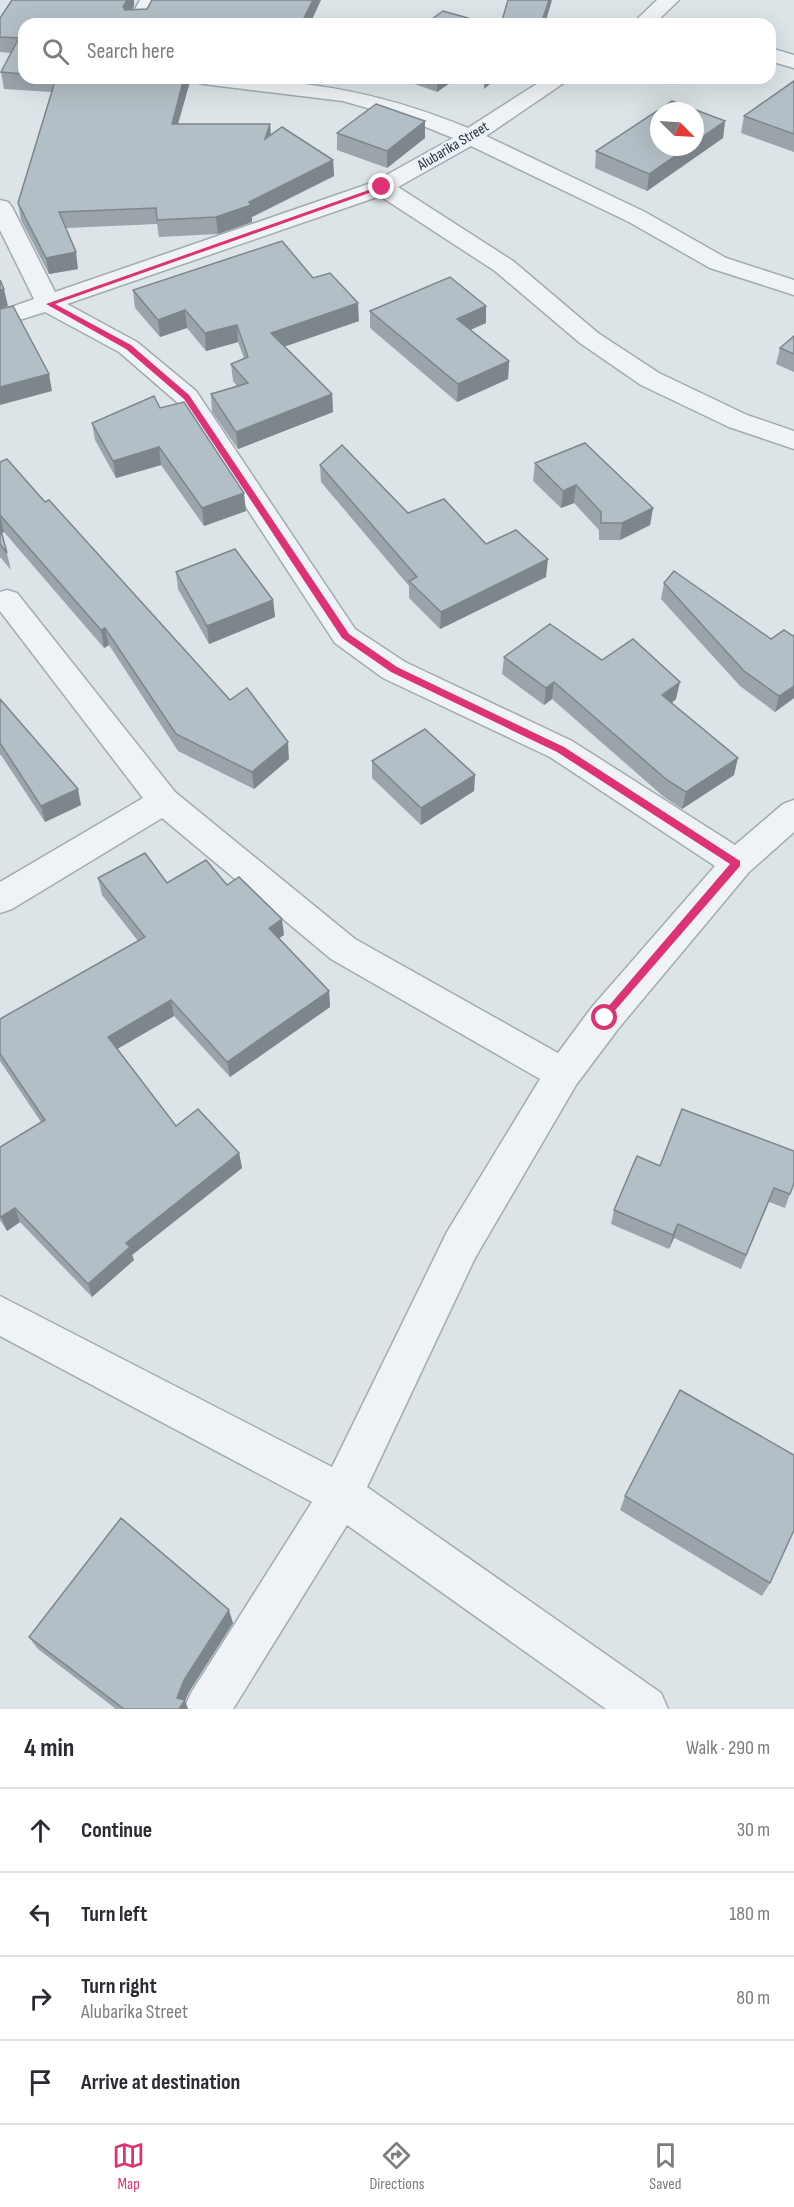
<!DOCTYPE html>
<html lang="en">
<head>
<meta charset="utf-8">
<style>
  :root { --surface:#fff; --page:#f2f2f3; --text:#2b2b33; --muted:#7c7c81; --line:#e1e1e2; --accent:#dd3275 }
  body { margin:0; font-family:"Sofia Sans Condensed",sans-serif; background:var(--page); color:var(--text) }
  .compass { position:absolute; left:650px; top:102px; width:54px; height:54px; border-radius:50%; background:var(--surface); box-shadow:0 6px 24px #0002; rotate:114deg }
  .stop { position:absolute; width:18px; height:18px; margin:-14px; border:4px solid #dd3275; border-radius:50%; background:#fff }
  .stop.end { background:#dd3275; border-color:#fff; box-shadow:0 2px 6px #0008 }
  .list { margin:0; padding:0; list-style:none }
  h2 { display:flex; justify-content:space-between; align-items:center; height:78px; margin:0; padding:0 24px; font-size:26px }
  h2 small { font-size:20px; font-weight:400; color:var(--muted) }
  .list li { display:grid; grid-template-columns:39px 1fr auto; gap:18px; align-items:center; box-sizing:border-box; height:84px; padding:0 24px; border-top:2px solid var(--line) }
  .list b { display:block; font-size:22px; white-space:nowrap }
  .list p { margin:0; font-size:20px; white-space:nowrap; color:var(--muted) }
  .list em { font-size:20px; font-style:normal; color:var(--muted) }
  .icon { flex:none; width:33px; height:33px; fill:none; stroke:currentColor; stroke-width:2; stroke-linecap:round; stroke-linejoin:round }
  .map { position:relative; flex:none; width:794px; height:1709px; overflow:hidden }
  .search { position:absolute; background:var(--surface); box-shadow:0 6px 24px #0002; left:18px; right:18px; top:18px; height:66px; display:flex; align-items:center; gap:15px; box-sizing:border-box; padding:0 21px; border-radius:18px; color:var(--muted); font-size:22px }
  .sheet { height:414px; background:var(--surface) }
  nav { display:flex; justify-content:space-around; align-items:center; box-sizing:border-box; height:84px; border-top:2px solid var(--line); background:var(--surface); font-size:16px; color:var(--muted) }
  nav a { display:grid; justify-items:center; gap:3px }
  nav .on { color:var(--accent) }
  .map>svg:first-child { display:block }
</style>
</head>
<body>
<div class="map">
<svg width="794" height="1709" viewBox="0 0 794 1709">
  <rect width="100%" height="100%" fill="#dce4e8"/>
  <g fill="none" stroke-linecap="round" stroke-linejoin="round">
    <g stroke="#a1acb2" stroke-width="3">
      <g id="minor">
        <polygon points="140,0 160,0 147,24 127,24"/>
        <polygon points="657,0 679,0 654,24 632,24"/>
        <polygon points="770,48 794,55 794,68 770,61"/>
        <path d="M192 78C295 78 373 89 468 128L546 78H571L486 136 645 212 726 258 794 280V295L710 268 629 222 471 146 398 187 513 261 598 333 659 373 747 415 794 431V449L729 427 641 385 580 343 495 271 380 196 67 304 137 342 196 391 355 629 405 662 572 741 735 845 783 804 794 800V832L749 872 618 1029 576 1085 475 1258 367 1487 661 1693 668 1709H606L347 1525 233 1709H184L191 1693 312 1502 0 1336V1296L332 1467 447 1232 540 1079 331 959 162 818 12 909 0 913V882L143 798 0 611V592L7 590 17 593 175 792 355 939 558 1053 592 1007 715 866 550 757 383 678 335 643 178 403 119 352 45 312 0 326V311L34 299 0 230V200L8 202 12 207 55 292 374 182 453 138 406 119 343 101 203 84 196 82Z"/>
      </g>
    </g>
    <use href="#minor" fill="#eff3f6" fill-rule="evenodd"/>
  </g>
  <g fill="#9aa4aa">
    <polygon points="321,0 24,24 24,78 191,78 178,124 270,124 271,135 333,160 334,176 252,217 252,222 218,234 159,237 157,224 66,228 78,269 49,274 21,220 18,203 52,92 4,89 1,72 11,53 0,52 0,18 134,6 132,10"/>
    <polygon points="398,78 457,78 437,92"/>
    <polygon points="794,81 794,152 741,133 744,116"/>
    <polygon points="725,121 723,138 647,191 595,168 596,151"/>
    <polygon points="337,133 425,138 387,168 337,150"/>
    <polygon points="313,278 359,321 284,346 332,394 333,412 238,449 212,412 211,394 237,386 233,381 231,364 244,358 238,342 206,351 187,328 160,337 135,308 133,290"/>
    <polygon points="486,306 486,323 470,330 509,361 508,379 457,402 370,328 370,311"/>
    <polygon points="794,336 794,372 776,364 780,348"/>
    <polygon points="160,408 246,511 204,526 161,465 116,478 95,440 92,423"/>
    <polygon points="0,462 45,502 230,700 289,759 254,789 178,751 109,645 104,648 4,532 2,533 11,570 0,557"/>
    <polygon points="535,463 653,508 650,525 620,540 599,540 599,530 574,503 561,508 533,481"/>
    <polygon points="320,465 408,513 486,544 546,577 440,629 409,598 409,586 321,482"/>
    <polygon points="176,572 273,600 275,617 209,644 178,589"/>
    <polygon points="664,583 771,639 794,635 794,698 775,712 740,686 661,599"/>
    <polygon points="504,657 602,660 676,699 672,703 734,775 682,809 664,797 552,699 544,705 502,674"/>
    <polygon points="0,699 81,805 45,822 1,755 0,755"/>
    <polygon points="372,761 475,775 474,791 421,825 372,778"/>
    <polygon points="98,878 167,883 227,885 284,935 279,938 329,991 330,1007 230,1077 174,1016 117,1049 176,1126 239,1153 242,1168 132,1255 134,1260 92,1297 20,1222 7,1231 0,1220 0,1147 41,1122 0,1061 0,1019 138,941 102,895"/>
    <polygon points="682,1109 790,1194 785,1208 769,1202 741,1269 674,1238 669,1249 611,1224 614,1210 660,1166"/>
    <polygon points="625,1496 770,1583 762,1596 620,1510"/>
    <polygon points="233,1623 189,1692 185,1701 188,1709 116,1709 38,1649 29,1637"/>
  </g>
  <g fill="#7d868b">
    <polygon points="127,0 134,0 134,6 125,23 123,7"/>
    <polygon points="313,0 321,0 310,24 301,24"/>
    <polygon points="549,0 552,0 545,24 539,24"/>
    <polygon points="184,78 191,78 173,141 172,124"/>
    <polygon points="437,78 457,78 437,92"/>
    <polygon points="485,78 497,78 484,89"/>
    <polygon points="425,121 425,138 387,168 387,151"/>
    <polygon points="725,121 723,138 647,191 649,174 688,147 695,147 695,142"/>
    <polygon points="270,124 271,140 265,139"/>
    <polygon points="333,160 334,176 252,217 252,222 218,234 216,217"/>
    <polygon points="76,252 78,269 49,274 46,258"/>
    <polygon points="4,289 8,306 0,309 0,290"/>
    <polygon points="358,303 359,321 272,351 271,333"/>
    <polygon points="486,306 486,323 456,336 457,319"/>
    <polygon points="185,310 187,328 160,337 158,320"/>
    <polygon points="237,325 238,342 206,351 205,333"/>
    <polygon points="509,361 508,379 457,402 458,384"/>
    <polygon points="49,374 52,391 0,405 0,387"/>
    <polygon points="332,394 333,412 238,449 236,432"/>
    <polygon points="159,447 161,465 116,478 113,461"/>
    <polygon points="576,485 574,503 561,508 563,491"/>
    <polygon points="244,493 246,511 204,526 202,508"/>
    <polygon points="653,508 650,525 620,540 622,523"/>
    <polygon points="0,515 4,532 1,533 0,529"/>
    <polygon points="548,559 546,577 440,629 441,612"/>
    <polygon points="273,600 275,617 209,644 207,626"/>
    <polygon points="105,628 109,645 104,648 101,630"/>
    <polygon points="554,682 552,699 544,705 546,688"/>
    <polygon points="680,682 676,699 659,712 662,695"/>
    <polygon points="794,686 794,698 775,712 779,696"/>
    <polygon points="288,742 289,759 254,789 252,772"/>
    <polygon points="738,758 734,775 682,809 686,792"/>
    <polygon points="475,775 474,791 421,825 421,808"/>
    <polygon points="78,789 81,805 45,822 41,806"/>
    <polygon points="282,919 284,935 270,944 269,928"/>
    <polygon points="329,991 330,1007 230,1077 227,1062"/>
    <polygon points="171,1000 174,1016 112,1052 108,1037"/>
    <polygon points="239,1153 242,1168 132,1255 134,1260 92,1297 88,1284 126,1243"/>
    <polygon points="15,1208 20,1222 7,1231 1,1217"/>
    <polygon points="678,1224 674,1238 669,1249 673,1235"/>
    <polygon points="229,1610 233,1623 189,1692 185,1701 188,1709 179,1709 177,1698 184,1680"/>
  </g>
  <g fill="#b3bfc6" stroke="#7d868b" stroke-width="1.5">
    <polygon points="12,0 127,0 123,7 125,10 147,9 152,0 313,0 301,24 24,24 24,74 1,72 19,38 0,37 0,18"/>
    <polygon points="508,0 549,0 542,21 539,24 501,24"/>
    <polygon points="443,11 489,24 425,24"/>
    <polygon points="56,78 184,78 172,124 270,124 265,139 282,127 333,160 249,202 251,205 216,217 157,220 156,208 59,212 76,252 46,258 18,203"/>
    <polygon points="794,81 794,134 744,116"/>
    <polygon points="672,101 725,121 695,142 695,111 659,111 659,147 688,147 649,174 596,151"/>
    <polygon points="376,104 425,121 387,151 337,133"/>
    <polygon points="282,241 313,278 330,273 358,303 271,333 332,394 236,432 211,394 248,383 231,364 248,357 237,325 205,333 185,310 158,320 133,290"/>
    <polygon points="450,277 486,306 457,319 509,361 458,384 370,311"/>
    <polygon points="0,280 4,289 0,290"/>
    <polygon points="13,306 49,374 0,387 0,309"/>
    <polygon points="794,336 794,354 780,348"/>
    <polygon points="154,396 160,408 184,402 244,493 202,508 159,447 113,461 92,423"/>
    <polygon points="585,443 653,508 622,523 601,523 601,512 576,485 563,491 535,463"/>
    <polygon points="342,445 408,513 444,499 486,544 516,530 548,559 441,612 409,581 417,577 320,465"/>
    <polygon points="7,459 45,502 49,500 230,700 247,688 288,742 252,772 176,734 105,628 101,630 0,515 0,462"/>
    <polygon points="0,527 7,553 0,544"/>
    <polygon points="235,549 273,600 207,626 176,572"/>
    <polygon points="674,571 771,639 784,630 793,636 794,635 794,686 779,696 744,671 664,583"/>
    <polygon points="550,624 602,660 633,639 680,682 662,695 738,758 686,792 667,780 554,682 546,688 504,657"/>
    <polygon points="0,699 78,789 41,806 0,743"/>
    <polygon points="425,729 475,775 421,808 372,761"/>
    <polygon points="145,853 167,883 206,860 227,885 239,877 282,919 269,928 329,991 227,1062 171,1000 108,1037 176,1126 198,1109 239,1153 126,1243 130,1247 88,1284 15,1208 1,1217 0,1215 0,1147 45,1120 0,1054 0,1019 145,937 98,878"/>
    <polygon points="682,1109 794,1151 794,1183 790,1194 774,1188 746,1255 678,1224 673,1235 614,1210 637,1156 660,1166"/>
    <polygon points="680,1390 794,1455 794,1530 770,1583 625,1496"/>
    <polygon points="121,1518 229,1610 184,1680 177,1698 185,1700 179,1709 124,1709 29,1637"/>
  </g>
  <polygon fill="#dd3275" points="380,186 386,187 55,304 131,345 189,395 349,634 397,667 564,747 740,861 740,866 605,1022 600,1018 601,1015 730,864 557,752 391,672 342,638 184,399 126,349 46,304"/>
  <g text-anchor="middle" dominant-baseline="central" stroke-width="4.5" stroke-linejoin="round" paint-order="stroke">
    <g font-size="15" fill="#243540" stroke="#ecf2f6">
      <text transform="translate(453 146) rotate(-31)">Alubarika Street</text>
    </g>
  </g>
</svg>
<svg class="compass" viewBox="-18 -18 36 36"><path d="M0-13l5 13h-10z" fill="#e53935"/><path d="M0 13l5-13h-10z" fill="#7c7c81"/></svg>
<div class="stop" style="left:605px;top:1018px"></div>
<div class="stop end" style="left:382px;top:187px"></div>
<div class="search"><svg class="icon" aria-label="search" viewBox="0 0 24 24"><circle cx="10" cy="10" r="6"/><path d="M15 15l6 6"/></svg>Search here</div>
</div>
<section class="sheet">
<h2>4 min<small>Walk · 290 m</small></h2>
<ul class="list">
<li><svg class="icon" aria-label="ahead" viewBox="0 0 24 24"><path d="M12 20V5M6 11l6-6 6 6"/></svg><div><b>Continue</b></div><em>30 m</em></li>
<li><svg class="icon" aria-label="left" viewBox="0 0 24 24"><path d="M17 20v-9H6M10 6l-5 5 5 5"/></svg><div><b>Turn left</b></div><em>180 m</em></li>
<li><svg class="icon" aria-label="right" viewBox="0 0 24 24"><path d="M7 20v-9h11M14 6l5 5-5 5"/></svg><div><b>Turn right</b><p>Alubarika Street</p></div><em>80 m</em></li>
<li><svg class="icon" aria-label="arrive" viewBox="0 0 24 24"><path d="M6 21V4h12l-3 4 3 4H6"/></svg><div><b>Arrive at destination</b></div></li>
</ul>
</section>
<nav>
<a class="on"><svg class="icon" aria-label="map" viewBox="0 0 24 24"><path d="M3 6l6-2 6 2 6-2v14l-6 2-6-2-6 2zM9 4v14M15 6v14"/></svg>Map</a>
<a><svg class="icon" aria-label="directions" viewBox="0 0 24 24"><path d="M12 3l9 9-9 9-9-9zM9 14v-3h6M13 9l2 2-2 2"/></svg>Directions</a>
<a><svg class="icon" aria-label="saved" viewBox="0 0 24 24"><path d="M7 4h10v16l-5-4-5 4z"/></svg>Saved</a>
</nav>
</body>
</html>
